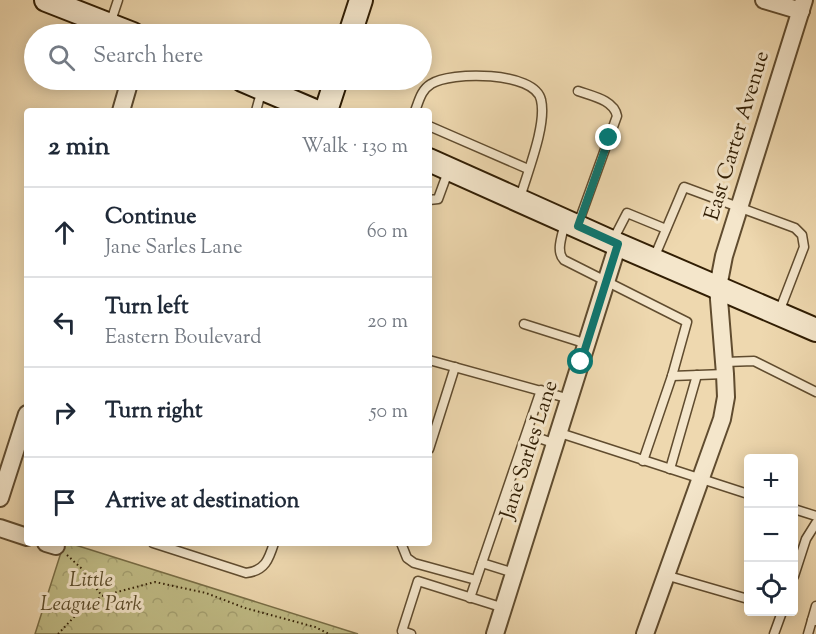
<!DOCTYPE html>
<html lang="en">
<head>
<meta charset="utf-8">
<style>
  :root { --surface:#fff; --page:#f6f6f7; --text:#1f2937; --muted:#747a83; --line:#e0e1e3 }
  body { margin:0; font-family:"Sorts Mill Goudy",serif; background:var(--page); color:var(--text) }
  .controls { position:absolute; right:18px; bottom:18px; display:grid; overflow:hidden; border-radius:6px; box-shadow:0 3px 15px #0003 }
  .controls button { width:54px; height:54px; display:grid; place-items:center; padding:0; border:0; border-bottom:2px solid var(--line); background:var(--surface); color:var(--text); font:30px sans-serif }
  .stop { position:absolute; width:18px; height:18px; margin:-14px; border:4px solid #0f766e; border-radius:50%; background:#fff }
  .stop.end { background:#0f766e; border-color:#fff; box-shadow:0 2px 6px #0008 }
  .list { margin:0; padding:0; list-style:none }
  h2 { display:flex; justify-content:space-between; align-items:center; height:78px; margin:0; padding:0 24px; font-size:26px }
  h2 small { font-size:20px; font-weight:400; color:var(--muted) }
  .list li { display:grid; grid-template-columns:39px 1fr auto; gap:18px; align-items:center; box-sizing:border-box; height:90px; padding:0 24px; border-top:2px solid var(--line) }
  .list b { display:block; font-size:22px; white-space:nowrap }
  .list p { margin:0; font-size:20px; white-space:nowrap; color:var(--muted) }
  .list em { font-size:20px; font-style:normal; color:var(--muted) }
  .icon { flex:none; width:33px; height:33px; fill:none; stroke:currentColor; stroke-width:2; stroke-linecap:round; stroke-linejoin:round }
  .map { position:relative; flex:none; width:816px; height:634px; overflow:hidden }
  .search { position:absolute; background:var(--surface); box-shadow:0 3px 15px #0003; left:24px; top:24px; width:408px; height:66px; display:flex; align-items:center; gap:15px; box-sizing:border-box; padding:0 21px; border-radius:33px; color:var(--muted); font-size:22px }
  .panel { position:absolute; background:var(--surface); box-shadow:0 3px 15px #0003; left:24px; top:108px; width:408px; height:438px; border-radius:6px }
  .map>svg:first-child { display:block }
</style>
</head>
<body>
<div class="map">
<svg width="816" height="634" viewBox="0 0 816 634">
  <defs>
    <pattern id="park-crowns" width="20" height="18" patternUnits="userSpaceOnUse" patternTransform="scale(1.5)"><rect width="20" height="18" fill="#c0bc86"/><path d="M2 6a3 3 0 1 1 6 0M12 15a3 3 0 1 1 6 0" fill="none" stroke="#a5a172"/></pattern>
  </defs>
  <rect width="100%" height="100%" fill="#eed8af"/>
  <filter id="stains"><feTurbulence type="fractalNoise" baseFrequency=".00333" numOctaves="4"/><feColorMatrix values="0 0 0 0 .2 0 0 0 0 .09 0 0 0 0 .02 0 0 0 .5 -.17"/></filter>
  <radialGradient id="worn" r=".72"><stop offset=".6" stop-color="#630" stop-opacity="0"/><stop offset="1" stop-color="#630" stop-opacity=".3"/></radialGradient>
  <polygon fill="url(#park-crowns)" stroke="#786d45" stroke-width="1.5" points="64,543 69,543 358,634 35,634"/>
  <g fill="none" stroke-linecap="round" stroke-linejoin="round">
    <g stroke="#604c2f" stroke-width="11">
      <g id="lane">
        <polyline points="110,24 118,0"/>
        <path d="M578 91C592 96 614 100 617 116L578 224"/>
        <polyline points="256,111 262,89"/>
        <path d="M415 111C419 101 421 90 431 84 450 71 535 71 541 100 547 125 527 173 520 198"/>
        <polyline points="429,126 528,169"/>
        <polyline points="429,200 438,199 449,169"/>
        <path d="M565 222C563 234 555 251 564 260L687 322 672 376 643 461"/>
        <polyline points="612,242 627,213 666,229"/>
        <polyline points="654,258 684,187 795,228 802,235 804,247 779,312"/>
        <polyline points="524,324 587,344"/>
        <polyline points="429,360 570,399"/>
        <polyline points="725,362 754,361 816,392"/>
        <polyline points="672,376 725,374"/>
        <polyline points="560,433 748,494"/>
        <polyline points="527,434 556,444"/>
        <polyline points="429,449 455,367"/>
        <polyline points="670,469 697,375"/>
        <polyline points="794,509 816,516"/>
        <path d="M153 543 246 573C265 571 269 559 274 543"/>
        <polyline points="401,543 407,558 414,563 476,580"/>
        <polyline points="482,563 514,573"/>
        <polyline points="665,575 748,599"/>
        <polyline points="794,576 806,539 816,523"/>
        <polyline points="470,598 541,390"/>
        <polyline points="812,620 816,606"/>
        <polyline points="411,634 402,631 418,581 504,608"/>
        <polyline points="774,634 782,612"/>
        <polyline points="808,634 812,620 816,621"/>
      </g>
    </g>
    <g stroke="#604c2f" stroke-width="20">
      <g id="street">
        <polyline points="764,0 801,11"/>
        <polyline points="121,111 130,80"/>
        <polyline points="0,498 27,414"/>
        <polyline points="0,528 27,537"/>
        <polyline points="46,543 56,546"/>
        <polyline points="495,634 618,244"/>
        <polyline points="645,634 722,419 726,397 725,374 718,287 724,256 804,0"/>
      </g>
    </g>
    <g stroke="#311e04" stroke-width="26">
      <g id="secondary">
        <polyline points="46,0 133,34"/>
        <polyline points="350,34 361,0"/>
        <polyline points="242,80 315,111"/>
        <polyline points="326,111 336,80"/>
        <polyline points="429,160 612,242 816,330"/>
      </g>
    </g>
    <g stroke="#311e04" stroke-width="2" stroke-dasharray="1.5 3" stroke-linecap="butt">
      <polyline points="67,555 81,568 102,596"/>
      <polyline points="58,634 75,616 102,596 155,582 206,593 245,608 315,627 329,634"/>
    </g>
    <use href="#lane" stroke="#f4e6cb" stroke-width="8"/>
    <use href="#street" stroke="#f4e6cb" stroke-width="16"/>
    <use href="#secondary" stroke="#f4e6cb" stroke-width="22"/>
  </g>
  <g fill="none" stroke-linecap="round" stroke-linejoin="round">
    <polyline stroke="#0f766e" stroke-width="8" points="581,362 618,244 578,226 609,138"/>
  </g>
  <g text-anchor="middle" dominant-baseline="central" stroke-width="6" stroke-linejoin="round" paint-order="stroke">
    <g font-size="21" fill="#311e04" stroke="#f4e6cb">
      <text transform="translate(738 136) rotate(-73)">East Carter Avenue</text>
      <text transform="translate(530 450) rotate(-72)">Jane Sarles Lane</text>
    </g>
    <g font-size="21" font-style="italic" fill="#5c4d2b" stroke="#f4e6cb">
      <text x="91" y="581">Little<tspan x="91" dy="24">League Park</tspan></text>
    </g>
  </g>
  <rect width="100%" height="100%" filter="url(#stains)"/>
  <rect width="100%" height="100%" fill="url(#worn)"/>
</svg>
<div class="controls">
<button>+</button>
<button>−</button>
<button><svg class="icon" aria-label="locate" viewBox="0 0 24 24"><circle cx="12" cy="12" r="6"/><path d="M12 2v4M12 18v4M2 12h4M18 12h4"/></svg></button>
</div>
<div class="stop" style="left:581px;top:362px"></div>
<div class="stop end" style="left:609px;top:138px"></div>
<div class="search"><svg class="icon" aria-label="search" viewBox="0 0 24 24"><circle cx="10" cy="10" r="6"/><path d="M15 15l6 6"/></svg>Search here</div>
<section class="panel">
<h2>2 min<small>Walk · 130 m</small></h2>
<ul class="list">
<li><svg class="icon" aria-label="ahead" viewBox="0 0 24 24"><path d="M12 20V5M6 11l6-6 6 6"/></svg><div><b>Continue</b><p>Jane Sarles Lane</p></div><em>60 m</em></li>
<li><svg class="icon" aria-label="left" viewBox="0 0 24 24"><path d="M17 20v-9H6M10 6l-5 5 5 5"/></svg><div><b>Turn left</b><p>Eastern Boulevard</p></div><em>20 m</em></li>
<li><svg class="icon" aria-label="right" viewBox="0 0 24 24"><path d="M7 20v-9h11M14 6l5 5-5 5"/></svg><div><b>Turn right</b></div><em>50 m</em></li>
<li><svg class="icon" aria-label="arrive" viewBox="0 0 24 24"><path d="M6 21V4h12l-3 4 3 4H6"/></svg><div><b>Arrive at destination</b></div></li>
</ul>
</section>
</div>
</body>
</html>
